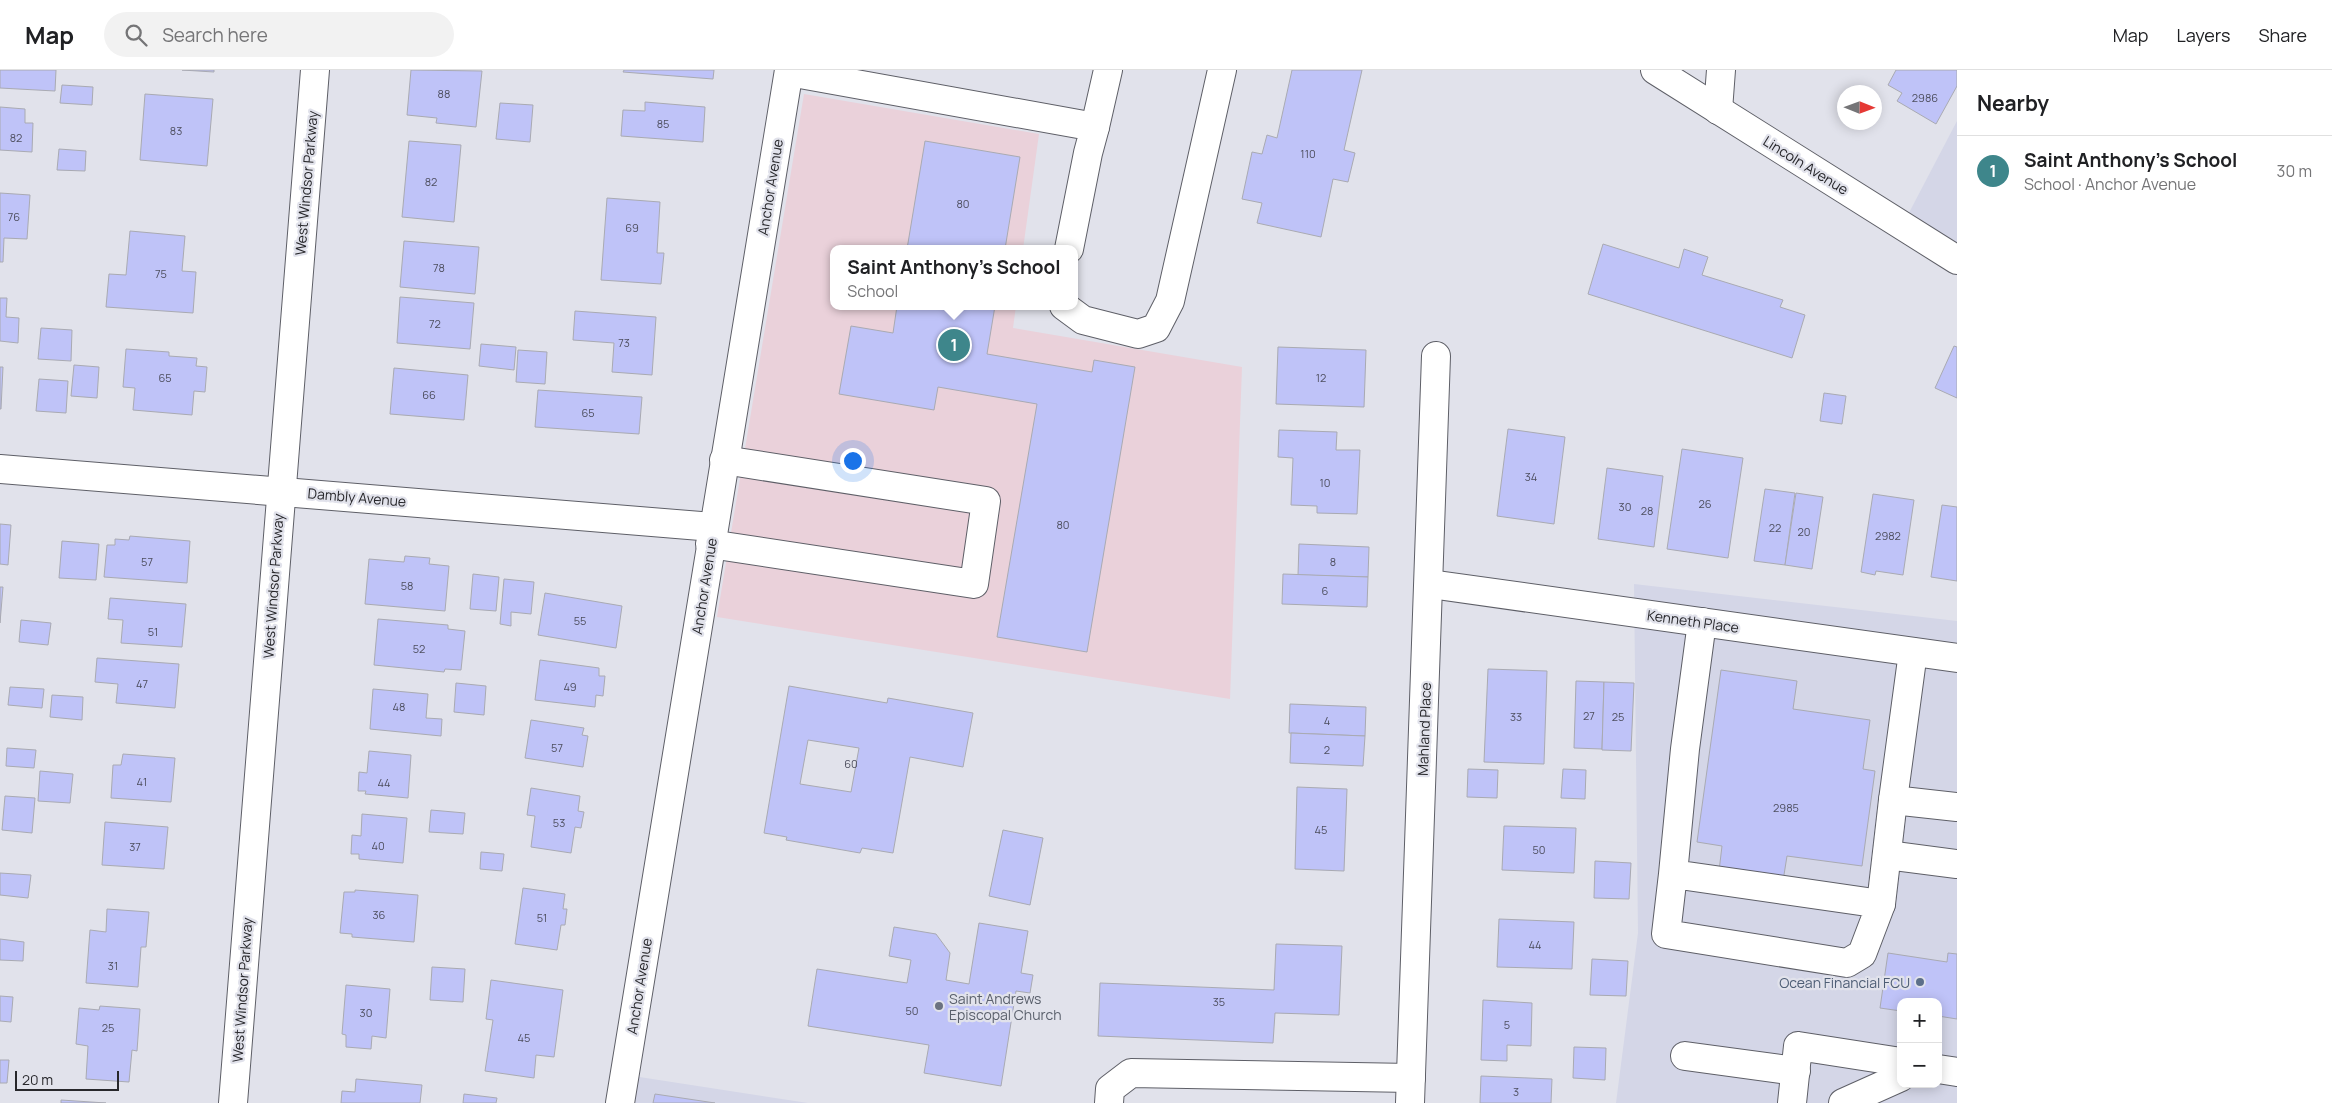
<!DOCTYPE html>
<html lang="en">
<head>
<meta charset="utf-8">
<style>
  :root { --surface:#fff; --page:#f2f2f2; --text:#202124; --muted:#757577; --line:#e0e0e0; --accent:#3e868b }
  body { margin:0; font-family:Manrope,sans-serif; background:var(--page); color:var(--text) }
  .controls { position:absolute; right:15px; bottom:15px; display:grid; overflow:hidden; border-radius:10px; box-shadow:0 2px 12px #0003 }
  .controls button { width:45px; height:45px; display:grid; place-items:center; padding:0; border:0; border-bottom:1px solid var(--line); background:var(--surface); color:var(--text); font:25px sans-serif }
  .compass { position:absolute; left:1837px; top:15px; width:45px; height:45px; border-radius:50%; background:var(--surface); box-shadow:0 2px 12px #0003; rotate:91deg }
  .scale { position:absolute; left:15px; bottom:12px; width:104px; box-sizing:border-box; padding-left:5px; border:2px solid #27272b; border-top:0; font-size:14px; line-height:18px; white-space:nowrap; color:#27272b; -webkit-text-stroke:4px #e1e2eb; paint-order:stroke }
  .you { position:absolute; left:852px; top:390px; width:18px; height:18px; margin:-12px; border:4px solid #fff; border-radius:50%; background:#1a73e8; box-shadow:0 0 0 8px #1a73e833 }
  .badge { display:grid; place-items:center; width:32px; height:32px; border-radius:50%; background:var(--accent); color:#fff; font-size:16px; font-weight:700 }
  .pin { position:absolute; translate:-50% -50%; border:2px solid #fff; box-shadow:0 1px 5px #0006 }
  .popup { position:absolute; left:830px; top:175px; width:248px; height:65px; box-sizing:border-box; display:grid; place-content:center; border-radius:10px; background:var(--surface); filter:drop-shadow(0 1px 4px #0005); font-size:16px; white-space:nowrap; color:var(--muted) }
  .popup b { font-size:19px; color:var(--text) }
  .popup::after { content:''; position:absolute; left:50%; top:100%; margin-left:-10px; border:10px solid transparent; border-top-color:var(--surface) }
  .list { margin:0; padding:0; list-style:none }
  h2 { display:flex; justify-content:space-between; align-items:center; height:65px; margin:0; padding:0 20px; font-size:21px }
  h2 small { font-size:16px; font-weight:400; color:var(--muted) }
  .list li { display:grid; grid-template-columns:32px 1fr auto; gap:15px; align-items:center; box-sizing:border-box; height:70px; padding:0 20px; border-top:1px solid var(--line) }
  .list b { display:block; font-size:19px; white-space:nowrap }
  .list p { margin:0; font-size:16px; white-space:nowrap; color:var(--muted) }
  .list em { font-size:16px; font-style:normal; color:var(--muted) }
  .icon { flex:none; width:28px; height:28px; fill:none; stroke:currentColor; stroke-width:2; stroke-linecap:round; stroke-linejoin:round }
  .map { position:relative; flex:none; width:1957px; height:1033px; overflow:hidden }
  header { display:flex; align-items:center; gap:30px; box-sizing:border-box; height:70px; padding:0 25px; background:var(--surface); border-bottom:1px solid var(--line) }
  header strong { font-size:24px }
  nav { display:flex; gap:28px; margin-inline-start:auto; font-size:18px }
  .search { width:350px; height:45px; background:var(--page); display:flex; align-items:center; gap:12px; box-sizing:border-box; padding:0 18px; border-radius:28px; color:var(--muted); font-size:19px }
  main { display:flex }
  aside { flex:1; background:var(--surface) }
  .map>svg:first-child { display:block }
</style>
</head>
<body>
<header>
<strong>Map</strong>
<div class="search"><svg class="icon" aria-label="search" viewBox="0 0 24 24"><circle cx="10" cy="10" r="6"/><path d="M15 15l6 6"/></svg>Search here</div>
<nav><a>Map</a><a>Layers</a><a>Share</a></nav>
</header>
<main>
<div class="map">
<svg width="1957" height="1033" viewBox="0 0 1957 1033">
  <rect width="100%" height="100%" fill="#e1e2eb"/>
  <g fill="#d4d6e7" fill-rule="evenodd">
    <polygon points="1957,51 1957,197 1900,160"/>
    <path d="M1634 514 1957 551V1033H1616L1638 863ZM1901 932H1938V1014H1901Z"/>
    <polygon points="620,1004 808,1033 615,1033"/>
  </g>
  <polygon fill="#ead1da" points="804,24 1039,64 1023,179 834,179 834,236 1016,236 1013,258 1242,297 1230,629 717,547"/>
  <g fill="#bfc3f8" stroke="#a9aab2" fill-rule="evenodd">
    <polygon points="0,0 56,0 55,21 0,18"/>
    <polygon points="182,0 214,0 214,2"/>
    <polygon points="411,0 482,1 476,57 436,53 437,48 407,45"/>
    <polygon points="624,0 714,0 713,9 623,2"/>
    <polygon points="1292,0 1362,0 1344,80 1355,83 1348,112 1333,109 1321,167 1257,153 1262,133 1242,129 1252,82 1262,84 1267,65 1277,68"/>
    <polygon points="1896,0 1957,0 1957,16 1936,54 1897,31 1902,23 1888,15"/>
    <polygon points="62,15 93,17 92,35 60,33"/>
    <polygon points="145,24 213,29 207,96 140,90"/>
    <polygon points="645,32 705,37 703,72 621,66 623,40 645,41"/>
    <polygon points="500,33 533,35 530,72 496,69"/>
    <polygon points="0,37 25,39 25,53 33,53 32,82 0,80"/>
    <polygon points="409,71 461,75 454,152 402,147"/>
    <polygon points="925,71 1020,87 1005,179 907,179"/>
    <polygon points="59,79 86,81 85,101 57,100"/>
    <polygon points="0,123 30,125 27,169 4,168 3,192 0,192"/>
    <polygon points="607,128 660,132 657,183 664,183 661,214 601,210"/>
    <polygon points="130,161 185,166 182,201 196,202 193,243 106,237 109,204 126,205"/>
    <polygon points="404,171 479,177 475,224 400,217"/>
    <polygon points="1603,174 1679,198 1684,179 1708,187 1702,205 1783,230 1780,237 1805,245 1792,288 1588,224"/>
    <polygon points="400,227 474,233 470,279 397,273"/>
    <polygon points="0,228 7,228 6,247 19,248 18,273 0,271"/>
    <polygon points="897,236 995,236 987,284 1092,302 1094,290 1135,297 1087,582 997,567 1037,334 938,317 934,340 839,324 851,256 893,263"/>
    <polygon points="575,241 656,247 652,305 612,302 614,273 573,270"/>
    <polygon points="41,258 72,260 71,291 38,289"/>
    <polygon points="481,274 516,277 514,300 479,296"/>
    <polygon points="1954,276 1957,277 1957,328 1935,318"/>
    <polygon points="1278,277 1366,280 1364,337 1276,334"/>
    <polygon points="126,279 169,282 169,286 197,288 196,296 207,297 205,322 194,321 192,345 133,340 135,318 123,317"/>
    <polygon points="518,280 547,282 545,314 516,312"/>
    <polygon points="74,295 99,297 97,328 71,326"/>
    <polygon points="0,297 3,297 1,339 0,339"/>
    <polygon points="394,298 468,305 464,350 390,344"/>
    <polygon points="39,309 68,311 66,343 36,341"/>
    <polygon points="538,320 642,327 639,364 535,357"/>
    <polygon points="1824,323 1846,326 1842,354 1820,351"/>
    <polygon points="1508,359 1565,367 1554,454 1497,446"/>
    <polygon points="1279,360 1337,362 1336,380 1360,380 1357,444 1317,443 1317,436 1291,435 1293,388 1278,387"/>
    <polygon points="1682,379 1743,388 1728,488 1667,479"/>
    <polygon points="1607,398 1663,406 1654,477 1598,469"/>
    <polygon points="1765,419 1795,423 1785,495 1754,491"/>
    <polygon points="1796,423 1823,427 1812,499 1785,495"/>
    <polygon points="1873,424 1914,430 1903,505 1876,501 1875,505 1861,502"/>
    <polygon points="1942,435 1957,437 1957,511 1931,507"/>
    <polygon points="0,454 11,455 8,495 0,494"/>
    <polygon points="130,466 190,471 187,513 104,507 107,475 115,475 115,469 129,470"/>
    <polygon points="62,471 99,474 96,510 59,508"/>
    <polygon points="1299,474 1369,477 1368,507 1298,505"/>
    <polygon points="405,486 430,488 429,494 449,496 445,541 365,534 369,489 404,492"/>
    <polygon points="473,504 499,507 496,541 470,539"/>
    <polygon points="1283,504 1368,507 1367,537 1282,534"/>
    <polygon points="504,509 534,512 531,544 511,542 511,556 500,554"/>
    <polygon points="0,517 3,517 0,553"/>
    <polygon points="545,523 622,536 616,578 538,565"/>
    <polygon points="110,528 186,534 182,577 121,573 123,550 108,549"/>
    <polygon points="378,549 448,555 448,559 465,561 461,600 445,599 444,602 374,595"/>
    <polygon points="21,550 51,553 48,575 19,572"/>
    <polygon points="97,588 179,594 175,638 116,633 118,614 95,612"/>
    <polygon points="540,590 599,598 599,606 605,606 603,626 596,625 595,637 535,630"/>
    <polygon points="1488,599 1547,601 1544,694 1484,692"/>
    <polygon points="1721,600 1797,611 1793,639 1870,650 1863,699 1875,701 1862,796 1787,786 1783,811 1719,801 1722,776 1697,772"/>
    <polygon points="1576,611 1604,612 1602,679 1574,678"/>
    <polygon points="1604,612 1634,613 1631,681 1602,680"/>
    <polygon points="456,613 486,616 484,645 454,642"/>
    <path d="M789 616 887 633 888 628 973 643 963 697 910 687 893 783 862 778 860 783 786 770 787 767 764 763ZM808 670 859 678 851 722 800 714Z"/>
    <polygon points="10,617 44,619 42,638 8,635"/>
    <polygon points="373,619 428,624 426,648 442,649 441,666 370,659"/>
    <polygon points="52,625 83,627 82,650 50,647"/>
    <polygon points="1290,634 1366,637 1365,666 1289,663"/>
    <polygon points="531,650 584,658 582,665 588,666 583,697 525,688"/>
    <polygon points="1291,663 1365,666 1363,696 1290,693"/>
    <polygon points="7,678 36,680 34,698 6,696"/>
    <polygon points="369,681 411,685 408,728 365,724 366,721 358,721 359,702 367,703"/>
    <polygon points="123,684 175,688 171,732 111,728 113,695 121,695"/>
    <polygon points="1468,699 1498,700 1497,728 1467,727"/>
    <polygon points="1563,699 1586,700 1585,729 1561,728"/>
    <polygon points="40,701 73,704 70,733 38,731"/>
    <polygon points="1297,717 1347,719 1344,801 1295,799"/>
    <polygon points="531,718 580,726 578,741 584,742 581,758 575,757 571,783 531,777 535,746 527,745"/>
    <polygon points="5,726 35,728 32,763 2,760"/>
    <polygon points="431,740 465,743 463,764 429,762"/>
    <polygon points="362,744 407,748 403,793 359,789 359,784 351,784 352,765 361,766"/>
    <polygon points="105,752 168,757 164,799 102,795"/>
    <polygon points="1504,756 1576,758 1574,803 1502,800"/>
    <polygon points="1003,760 1043,768 1030,835 989,826"/>
    <polygon points="481,782 504,784 502,801 480,799"/>
    <polygon points="1595,791 1631,793 1629,829 1594,828"/>
    <polygon points="0,803 31,805 28,828 0,825"/>
    <polygon points="523,818 565,824 563,839 567,839 565,855 561,855 557,880 515,874"/>
    <polygon points="355,820 418,825 414,872 352,867 352,864 340,863 344,822 355,822"/>
    <polygon points="107,839 149,842 146,877 141,877 138,917 86,913 90,860 106,862"/>
    <polygon points="1499,849 1574,852 1572,899 1497,897"/>
    <polygon points="979,853 1028,861 1021,903 1033,905 1030,923 1016,921 1001,1016 924,1003 929,975 808,956 817,899 907,913 911,890 889,886 894,857 936,864 950,883 946,910 969,914"/>
    <polygon points="0,869 24,872 23,891 0,890"/>
    <polygon points="1276,874 1342,876 1339,945 1275,943 1273,973 1098,966 1100,913 1274,920"/>
    <polygon points="1888,883 1947,892 1948,883 1957,884 1957,949 1938,946 1938,932 1901,932 1901,941 1880,938"/>
    <polygon points="1592,889 1628,891 1626,926 1590,925"/>
    <polygon points="432,897 465,899 463,932 430,930"/>
    <polygon points="491,910 563,920 554,987 536,985 534,1008 485,1001 493,950 486,949"/>
    <polygon points="346,915 390,919 386,968 372,966 371,979 346,977 346,965 342,964"/>
    <polygon points="0,926 13,927 11,952 0,951"/>
    <polygon points="1483,930 1532,933 1531,976 1507,975 1507,991 1481,990"/>
    <polygon points="100,936 140,939 137,981 132,980 129,1012 86,1009 88,976 76,974 79,938 99,940"/>
    <polygon points="1574,977 1606,978 1605,1010 1573,1008"/>
    <polygon points="0,990 9,990 7,1013 0,1013"/>
    <polygon points="1481,1006 1552,1009 1551,1033 1480,1033"/>
    <polygon points="356,1009 422,1015 420,1033 341,1033 342,1021 355,1022"/>
    <polygon points="464,1024 497,1028 496,1033 463,1033"/>
    <polygon points="655,1024 715,1033 653,1033"/>
    <polygon points="61,1030 106,1033 61,1033"/>
  </g>
  <g fill="none" stroke-linecap="round" stroke-linejoin="round">
    <g stroke="#5e5f67" stroke-width="30">
      <g id="minor">
        <polyline points="1655,0 1957,190"/>
        <polyline points="789,2 1095,57 1088,83 1069,179"/>
        <polyline points="1718,40 1721,0"/>
        <polyline points="1095,57 1108,0"/>
        <polyline points="1064,236 1083,250 1138,264 1156,258 1170,231 1222,0"/>
        <polyline points="0,399 713,457"/>
        <polyline points="710,474 974,514 986,431 724,390"/>
        <polyline points="1430,514 1957,588"/>
        <polyline points="1913,582 1893,730 1957,737"/>
        <polyline points="1887,785 1957,794"/>
        <polyline points="1673,804 1666,864 1847,893 1862,884 1881,834 1673,804 1685,679 1702,552"/>
        <polyline points="1881,834 1893,730"/>
        <polyline points="1685,986 1796,1001"/>
        <polyline points="1938,999 1957,1002"/>
        <polyline points="233,1033 315,0"/>
        <polyline points="620,1033 789,0"/>
        <polyline points="1109,1033 1110,1019 1131,1003 1411,1008"/>
        <polyline points="1410,1033 1436,286"/>
        <polyline points="1792,1033 1798,976 1901,992"/>
        <polyline points="1843,1033 1901,1007"/>
      </g>
    </g>
    <use href="#minor" stroke="#fff" stroke-width="28"/>
  </g>
  <circle fill="#5c6f8a" stroke="#e1e2eb" stroke-width="2" cx="1920" cy="912" r="5"/>
  <circle fill="#6b7280" stroke="#e1e2eb" stroke-width="2" cx="939" cy="936" r="5"/>
  <g text-anchor="middle" dominant-baseline="central" stroke-width="4.5" stroke-linejoin="round" paint-order="stroke">
    <g font-size="11" fill="#4d4e5e">
      <text x="444" y="23">88</text>
      <text x="1925" y="27">2986</text>
      <text x="663" y="53">85</text>
      <text x="176" y="60">83</text>
      <text x="16" y="67">82</text>
      <text x="1308" y="83">110</text>
      <text x="431" y="111">82</text>
      <text x="963" y="133">80</text>
      <text x="14" y="146">76</text>
      <text x="632" y="157">69</text>
      <text x="439" y="197">78</text>
      <text x="161" y="203">75</text>
      <text x="435" y="253">72</text>
      <text x="624" y="272">73</text>
      <text x="165" y="307">65</text>
      <text x="1321" y="307">12</text>
      <text x="429" y="324">66</text>
      <text x="588" y="342">65</text>
      <text x="1531" y="406">34</text>
      <text x="1325" y="412">10</text>
      <text x="1705" y="433">26</text>
      <text x="1625" y="436">30</text>
      <text x="1647" y="440">28</text>
      <text x="1063" y="454">80</text>
      <text x="1775" y="457">22</text>
      <text x="1804" y="461">20</text>
      <text x="1888" y="465">2982</text>
      <text x="147" y="491">57</text>
      <text x="1333" y="491">8</text>
      <text x="407" y="515">58</text>
      <text x="1325" y="520">6</text>
      <text x="580" y="550">55</text>
      <text x="153" y="561">51</text>
      <text x="419" y="578">52</text>
      <text x="142" y="613">47</text>
      <text x="570" y="616">49</text>
      <text x="399" y="636">48</text>
      <text x="1589" y="645">27</text>
      <text x="1516" y="646">33</text>
      <text x="1618" y="646">25</text>
      <text x="1327" y="650">4</text>
      <text x="557" y="677">57</text>
      <text x="1327" y="679">2</text>
      <text x="851" y="693">60</text>
      <text x="142" y="711">41</text>
      <text x="384" y="712">44</text>
      <text x="1786" y="737">2985</text>
      <text x="559" y="752">53</text>
      <text x="1321" y="759">45</text>
      <text x="378" y="775">40</text>
      <text x="135" y="776">37</text>
      <text x="1539" y="779">50</text>
      <text x="379" y="844">36</text>
      <text x="542" y="847">51</text>
      <text x="1535" y="874">44</text>
      <text x="113" y="895">31</text>
      <text x="1219" y="931">35</text>
      <text x="912" y="940">50</text>
      <text x="366" y="942">30</text>
      <text x="1507" y="954">5</text>
      <text x="108" y="957">25</text>
      <text x="524" y="967">45</text>
      <text x="1516" y="1021">3</text>
    </g>
    <g font-size="14" fill="#27272b" stroke="#e1e2eb">
      <text transform="translate(1806 95) rotate(32)">Lincoln Avenue</text>
      <text transform="translate(306 113) rotate(-85)">West Windsor Parkway</text>
      <text transform="translate(770 117) rotate(-81)">Anchor Avenue</text>
      <text transform="translate(357 427) rotate(5)">Dambly Avenue</text>
      <text transform="translate(273 516) rotate(-86)">West Windsor Parkway</text>
      <text transform="translate(704 516) rotate(-81)">Anchor Avenue</text>
      <text transform="translate(1693 551) rotate(8)">Kenneth Place</text>
      <text transform="translate(1424 659) rotate(-88)">Mahland Place</text>
      <text transform="translate(639 916) rotate(-81)">Anchor Avenue</text>
      <text transform="translate(242 920) rotate(-86)">West Windsor Parkway</text>
    </g>
    <g font-size="14" fill="#4e5e75" stroke="#e1e2eb" text-anchor="end">
      <text x="1910" y="912">Ocean Financial FCU</text>
    </g>
    <g font-size="14" fill="#5b616d" stroke="#e1e2eb" text-anchor="start">
      <text x="949" y="928">Saint Andrews<tspan x="949" dy="16">Episcopal Church</tspan></text>
    </g>
  </g>
</svg>
<div class="controls">
<button>+</button>
<button>−</button>
</div>
<svg class="compass" viewBox="-18 -18 36 36"><path d="M0-13l5 13h-10z" fill="#e53935"/><path d="M0 13l5-13h-10z" fill="#757577"/></svg>
<div class="scale">20 m</div>
<div class="you"></div>
<div class="pin badge" style="left:954px;top:275px">1</div>
<div class="popup"><b>Saint Anthony's School</b>School</div>
</div>
<aside>
<h2>Nearby<small></small></h2>
<ul class="list">
<li><span class="badge">1</span><div><b>Saint Anthony's School</b><p>School · Anchor Avenue</p></div><em>30 m</em></li>
</ul>
</aside>
</main>
</body>
</html>
